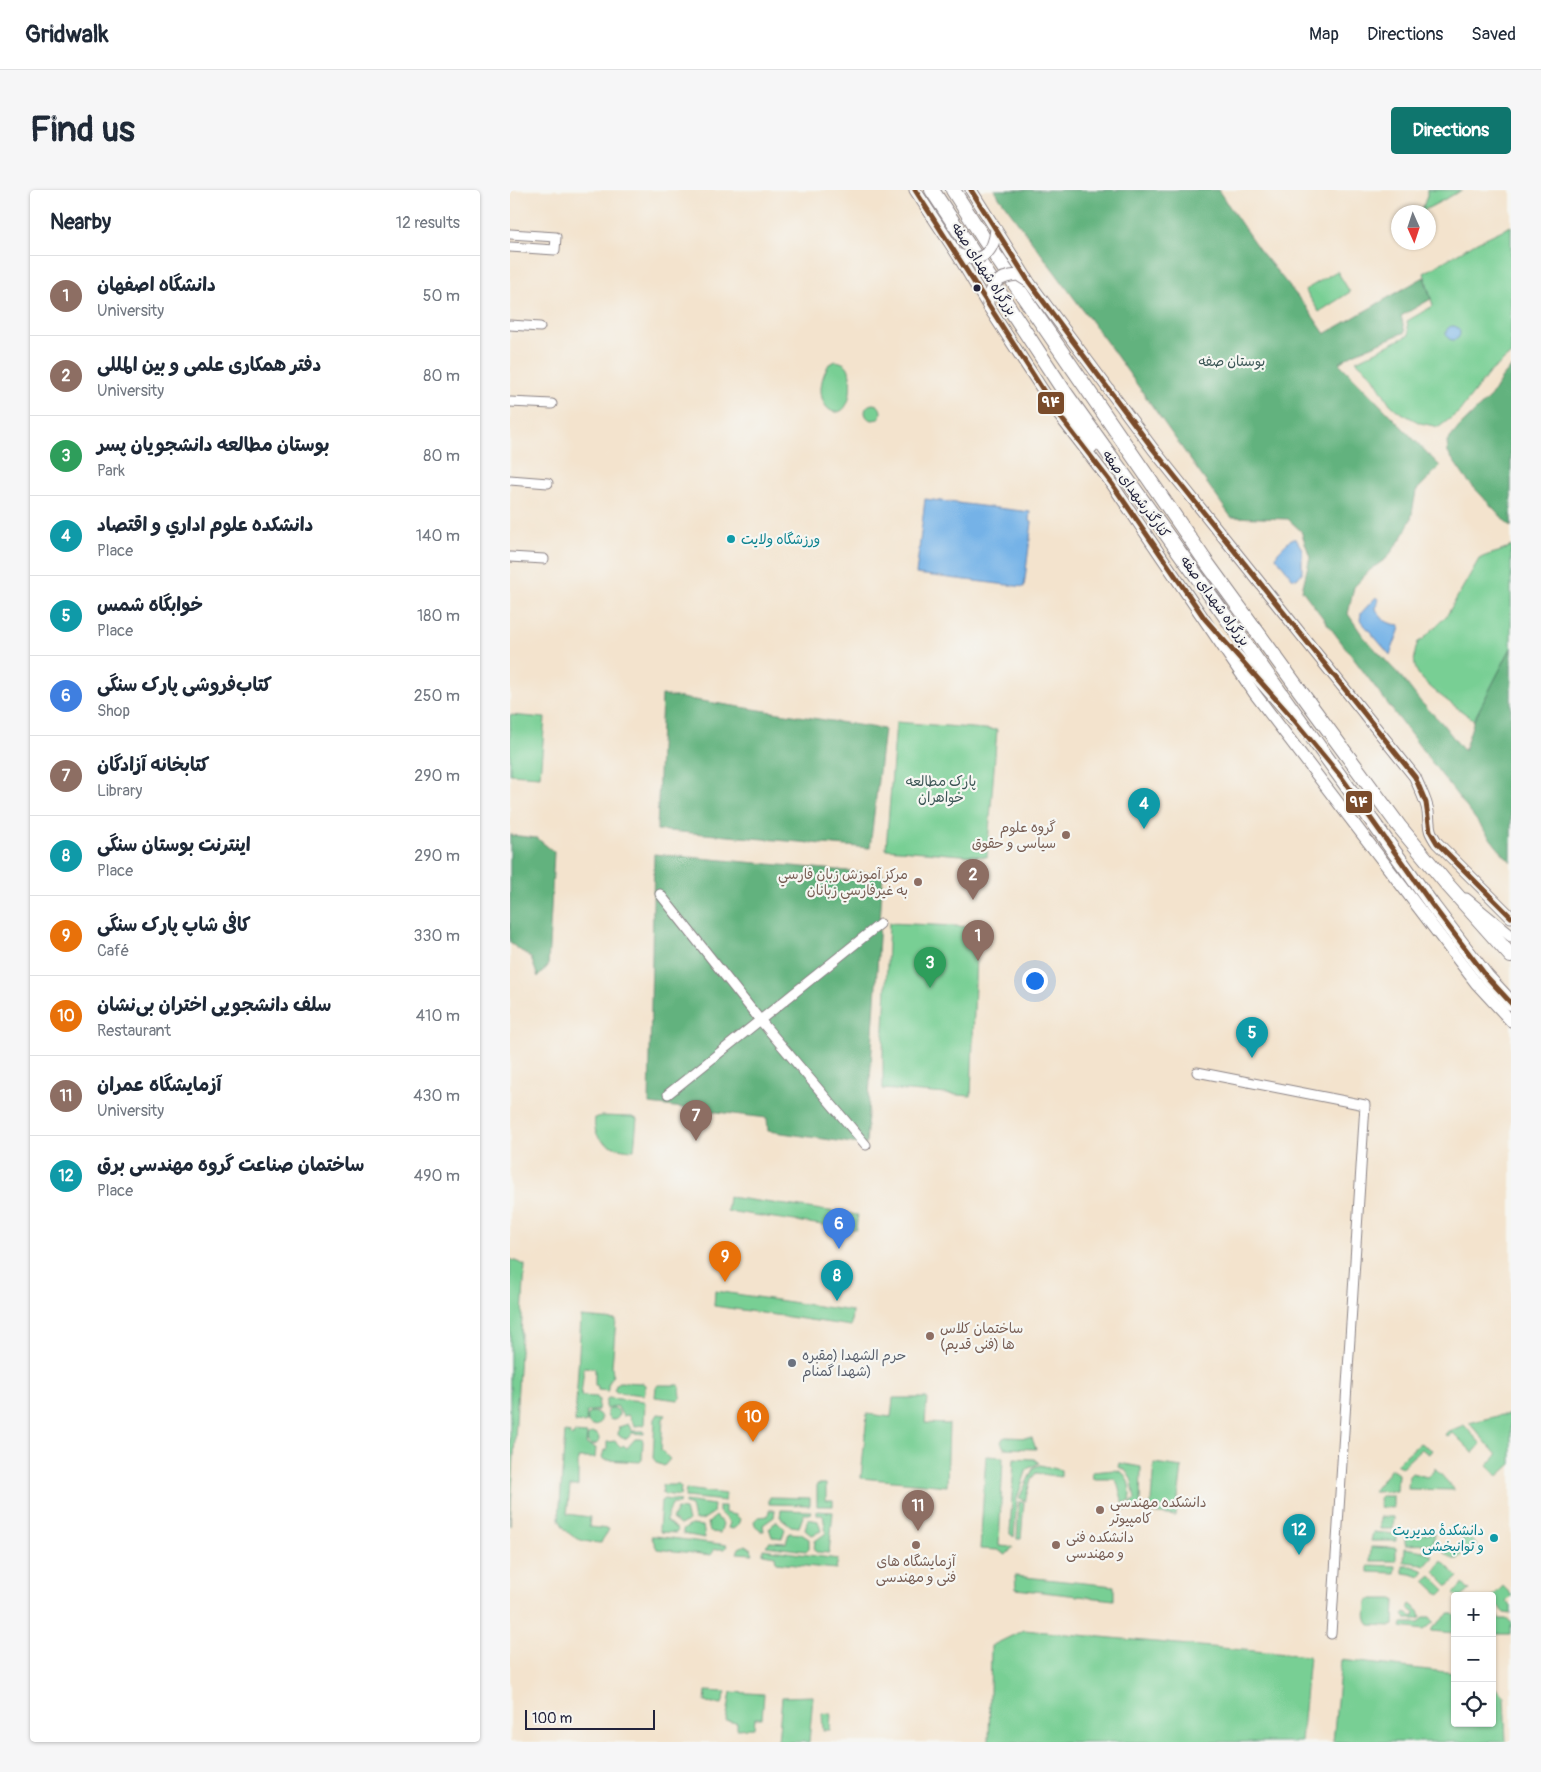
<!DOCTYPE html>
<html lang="en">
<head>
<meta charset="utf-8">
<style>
  :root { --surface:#fff; --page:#f6f6f7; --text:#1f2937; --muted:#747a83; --line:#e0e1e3; --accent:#0f766e }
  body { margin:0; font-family:Pangolin,"Playpen Sans Arabic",sans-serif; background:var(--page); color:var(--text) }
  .controls { position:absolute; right:15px; bottom:15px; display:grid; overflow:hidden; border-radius:5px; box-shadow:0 1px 4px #0004 }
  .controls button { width:45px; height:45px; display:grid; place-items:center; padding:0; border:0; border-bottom:1px solid var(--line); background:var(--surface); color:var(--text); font:25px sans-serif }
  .compass { position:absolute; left:881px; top:15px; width:45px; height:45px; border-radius:50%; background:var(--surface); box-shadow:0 1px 4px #0004; rotate:177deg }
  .scale { position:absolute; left:15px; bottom:12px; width:130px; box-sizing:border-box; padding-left:5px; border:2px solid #22223b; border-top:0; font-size:14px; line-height:18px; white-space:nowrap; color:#22223b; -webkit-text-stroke:4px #f6f6f2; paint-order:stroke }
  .you { position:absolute; left:524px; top:790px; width:18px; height:18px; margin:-12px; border:4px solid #fff; border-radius:50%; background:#1a73e8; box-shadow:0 0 0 8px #1a73e833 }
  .badge { display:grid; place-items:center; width:32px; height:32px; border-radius:50%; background:var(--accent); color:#fff; font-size:16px; font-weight:700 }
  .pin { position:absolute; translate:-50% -41px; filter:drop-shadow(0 1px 2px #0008) }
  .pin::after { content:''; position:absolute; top:26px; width:18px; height:15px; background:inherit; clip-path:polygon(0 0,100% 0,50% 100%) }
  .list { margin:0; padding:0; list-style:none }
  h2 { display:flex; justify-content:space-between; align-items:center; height:65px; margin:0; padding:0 20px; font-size:21px }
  h2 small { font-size:16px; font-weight:400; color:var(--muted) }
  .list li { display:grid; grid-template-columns:32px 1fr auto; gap:15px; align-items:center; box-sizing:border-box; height:80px; padding:0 20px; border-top:1px solid var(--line) }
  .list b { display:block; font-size:19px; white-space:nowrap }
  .list p { margin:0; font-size:16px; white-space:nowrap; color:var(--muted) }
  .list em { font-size:16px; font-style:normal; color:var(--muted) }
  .icon { flex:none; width:28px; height:28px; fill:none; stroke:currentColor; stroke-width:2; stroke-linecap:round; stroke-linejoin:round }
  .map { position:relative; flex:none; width:1001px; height:1552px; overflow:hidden; border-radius:5px }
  header { display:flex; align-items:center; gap:30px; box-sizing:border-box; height:70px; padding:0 25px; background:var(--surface); border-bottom:1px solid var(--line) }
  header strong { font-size:24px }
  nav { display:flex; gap:28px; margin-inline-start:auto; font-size:18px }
  .intro { display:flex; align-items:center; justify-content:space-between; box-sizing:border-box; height:120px; padding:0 30px }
  h1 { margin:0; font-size:35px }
  .button { padding:12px 22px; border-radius:5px; background:var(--accent); color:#fff; font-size:18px; font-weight:700 }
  main { display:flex; gap:30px; padding:0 30px }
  aside { flex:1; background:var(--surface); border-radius:5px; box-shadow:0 1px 4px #0004 }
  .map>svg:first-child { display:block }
</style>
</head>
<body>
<header>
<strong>Gridwalk</strong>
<nav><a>Map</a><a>Directions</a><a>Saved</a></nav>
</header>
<div class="intro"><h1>Find us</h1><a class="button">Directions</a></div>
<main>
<aside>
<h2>Nearby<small>12 results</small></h2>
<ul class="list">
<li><span class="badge" style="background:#8d6e63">1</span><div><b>دانشگاه اصفهان</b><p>University</p></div><em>50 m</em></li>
<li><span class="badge" style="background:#8d6e63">2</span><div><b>دفتر همکاری علمی و بین المللی</b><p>University</p></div><em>80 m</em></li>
<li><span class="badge" style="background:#2e9e5b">3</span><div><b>بوستان مطالعه دانشجویان پسر</b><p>Park</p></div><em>80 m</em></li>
<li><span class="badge" style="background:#0f9aa8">4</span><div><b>دانشکده علوم اداري و اقتصاد</b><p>Place</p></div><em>140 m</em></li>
<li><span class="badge" style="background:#0f9aa8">5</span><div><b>خوابگاه شمس</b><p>Place</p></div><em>180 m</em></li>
<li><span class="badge" style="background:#3f7fe0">6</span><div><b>کتاب‌فروشی پارک سنگی</b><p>Shop</p></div><em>250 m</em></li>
<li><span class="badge" style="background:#8d6e63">7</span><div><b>کتابخانه آزادگان</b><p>Library</p></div><em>290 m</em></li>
<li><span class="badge" style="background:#0f9aa8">8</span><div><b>اینترنت بوستان سنگی</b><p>Place</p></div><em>290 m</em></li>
<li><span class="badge" style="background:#e8710a">9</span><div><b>کافی شاپ پارک سنگی</b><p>Café</p></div><em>330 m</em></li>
<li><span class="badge" style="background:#e8710a">10</span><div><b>سلف دانشجویی اختران بی‌نشان</b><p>Restaurant</p></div><em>410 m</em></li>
<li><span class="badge" style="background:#8d6e63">11</span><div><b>آزمایشگاه عمران</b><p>University</p></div><em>430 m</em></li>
<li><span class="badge" style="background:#0f9aa8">12</span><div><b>ساختمان صناعت گروه مهندسی برق</b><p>Place</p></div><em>490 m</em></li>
</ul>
</aside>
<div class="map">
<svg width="1001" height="1552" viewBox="0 0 1001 1552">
  <rect width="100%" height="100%" fill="#f6f6f2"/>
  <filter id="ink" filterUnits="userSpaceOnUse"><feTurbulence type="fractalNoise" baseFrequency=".02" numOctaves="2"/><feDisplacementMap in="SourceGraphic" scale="10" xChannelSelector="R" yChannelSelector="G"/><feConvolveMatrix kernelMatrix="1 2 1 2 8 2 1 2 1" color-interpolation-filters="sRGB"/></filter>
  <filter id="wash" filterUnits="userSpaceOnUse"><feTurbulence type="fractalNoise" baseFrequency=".0096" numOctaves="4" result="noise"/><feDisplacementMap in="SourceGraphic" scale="20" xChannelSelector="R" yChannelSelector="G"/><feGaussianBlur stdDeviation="1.12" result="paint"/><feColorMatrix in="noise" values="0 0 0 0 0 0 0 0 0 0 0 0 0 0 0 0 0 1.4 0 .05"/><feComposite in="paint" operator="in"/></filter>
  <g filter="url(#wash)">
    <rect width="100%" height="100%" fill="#f3e3cd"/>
    <g fill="#78cf94" stroke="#4d7868">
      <polygon points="917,0 952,0 911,22 917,6"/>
      <polygon points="1001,36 1001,164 979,183 949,222 929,237 910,233 888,221 880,214 862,185 846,171 899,145 897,131 923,116 914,83 967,52"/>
      <polygon points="827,81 840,102 809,122 795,100"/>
      <path d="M326 171C336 173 339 176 340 186 346 248 291 221 319 174Z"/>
      <circle cx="363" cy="222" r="8"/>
      <path d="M1001 356V458L964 530C948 518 921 501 909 485 902 476 904 462 908 452L912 450 937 425 969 369C979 363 991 363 1001 356Z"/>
      <polygon points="0,525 35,528 30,586 0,584"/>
      <polygon points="386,532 487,540 477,667 376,659"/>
      <polygon points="379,733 467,737 461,906 373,899 373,859"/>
      <path d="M91 926 122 927 127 929 124 960C104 959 81 953 85 928Z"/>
      <polygon points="219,1007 348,1025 346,1040 217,1021"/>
      <polygon points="0,1069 15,1075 0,1336"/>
      <polygon points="205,1101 342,1121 341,1136 204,1116"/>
      <polygon points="71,1127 106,1130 102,1176 103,1185 98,1195 98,1201 88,1200 88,1196 85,1195 85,1178 74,1177 71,1206 87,1207 89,1210 88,1220 77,1222 76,1233 65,1232"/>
      <polygon points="109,1192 133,1193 135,1195 135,1202 133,1205 106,1202 104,1200 107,1193"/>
      <polygon points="148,1195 168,1195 170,1197 171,1207 168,1210 145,1207 146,1197"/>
      <polygon points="98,1208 133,1211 135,1212 134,1235 125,1236 118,1225 113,1226 107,1216 96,1219 96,1210"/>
      <polygon points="383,1208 417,1208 415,1233 439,1234 437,1296 351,1288 357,1224 381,1227"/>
      <circle cx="103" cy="1224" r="6"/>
      <circle cx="84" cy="1229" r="7"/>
      <polygon points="148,1224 156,1225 153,1229 151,1260 160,1269 154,1276 147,1273 143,1268 145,1229"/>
      <polygon points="991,1225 1001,1225 1001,1274 988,1286 977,1276 987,1265 959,1233"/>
      <polygon points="118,1234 122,1241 134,1241 134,1244 122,1243 117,1249 108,1245 109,1237"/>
      <polygon points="954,1235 971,1254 963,1263 943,1243 937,1246 935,1245 937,1242"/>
      <path d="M55 1242 60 1243 59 1245 63 1246 64 1243 77 1244 76 1254 86 1258 85 1268H68V1296H60L57 1324 80 1327 79 1337 99 1339C97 1345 93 1347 91 1353 72 1352 58 1349 49 1329Z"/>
      <circle cx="83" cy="1249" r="6"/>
      <polygon points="496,1247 522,1248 526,1259 494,1258 491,1252 493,1248"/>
      <polygon points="125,1249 132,1249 133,1251 132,1270 130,1272 95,1270 92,1268 94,1260 97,1261 97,1252 105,1251 111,1257 113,1255 117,1258"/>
      <polygon points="910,1253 922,1260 919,1264 911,1259 893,1276 891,1277 886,1274"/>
      <polygon points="476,1266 493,1267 489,1356 503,1357 496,1365 488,1360 470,1359"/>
      <polygon points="504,1268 524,1269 529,1273 517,1279 507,1308 504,1347 500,1344"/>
      <path d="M609 1273 631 1277 630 1316 625 1321 614 1320 613 1317 620 1315 625 1309C622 1295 624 1282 608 1277Z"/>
      <polygon points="644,1273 672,1277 666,1326 640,1323"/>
      <polygon points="530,1275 551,1280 551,1287 526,1283 521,1289 515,1311 509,1308 524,1277"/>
      <polygon points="925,1278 945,1300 898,1299 899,1286 902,1283 917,1287 922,1283"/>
      <polygon points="881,1279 888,1284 887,1301 864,1302 863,1301"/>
      <path d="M604 1280C621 1282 619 1298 621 1311L613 1313 607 1292 604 1289H583L582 1282Z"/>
      <polygon points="307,1294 316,1294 316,1310 323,1310 323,1316 307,1316"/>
      <polygon points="152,1295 169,1295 171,1297 170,1306 153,1304"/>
      <polygon points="176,1299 216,1304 215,1311 175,1307"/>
      <polygon points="871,1306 883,1306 883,1318 870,1317 869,1308"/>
      <polygon points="260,1307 300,1308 300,1315 259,1314 259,1309"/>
      <polygon points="154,1309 170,1311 169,1314 162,1314 156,1330 168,1340 166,1343 151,1342 149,1339 151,1311"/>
      <polygon points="175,1311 204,1315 203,1323 192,1330 184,1330 181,1316 175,1314"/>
      <polygon points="509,1312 514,1312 511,1349 507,1349"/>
      <polygon points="209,1316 215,1316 215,1323 226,1325 230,1329 228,1335 223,1339 218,1338 220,1333 209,1322"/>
      <polygon points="167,1319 175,1320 178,1331 170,1335 162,1329"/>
      <polygon points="259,1320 265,1320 264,1327 253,1335 254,1341 250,1341 245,1335 244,1331 248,1327 258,1326"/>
      <polygon points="271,1320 301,1321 300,1324 294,1324 289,1337 281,1336 270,1327"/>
      <polygon points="307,1321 323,1322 319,1363 306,1362 304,1360 305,1351 316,1343 313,1325 307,1325"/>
      <polygon points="206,1326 213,1334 210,1343 200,1342 198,1333"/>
      <polygon points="870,1327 884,1327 883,1339 870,1339"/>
      <polygon points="298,1329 308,1331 311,1341 302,1345 295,1339"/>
      <polygon points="267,1331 275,1339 272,1348 262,1347 259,1338"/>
      <polygon points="181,1335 193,1336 195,1348 173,1344 173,1340"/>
      <polygon points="863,1342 886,1344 886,1351 861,1351"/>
      <polygon points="279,1343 291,1344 299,1349 299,1358 296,1361 256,1356 259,1352 276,1353"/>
      <polygon points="896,1343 925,1344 923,1354 896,1355 895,1353 895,1345"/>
      <polygon points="141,1346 145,1346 217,1355 215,1359 205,1359 201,1365 147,1359"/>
      <polygon points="958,1347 967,1355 961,1361 958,1359 948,1369 943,1369 934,1362 934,1357 939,1357 939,1359 952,1359 952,1349"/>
      <polygon points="235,1355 241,1359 243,1364 227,1363 229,1358"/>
      <polygon points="861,1357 886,1358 886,1371 860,1371"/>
      <polygon points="895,1358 914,1361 923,1367 915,1376 905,1373 894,1372"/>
      <polygon points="253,1359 328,1369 326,1379 266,1373 265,1366 253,1364"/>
      <polygon points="932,1371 948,1387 938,1396 924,1382"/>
      <polygon points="860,1375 886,1376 885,1383 858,1382 858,1377"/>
      <polygon points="893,1376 902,1376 914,1381 910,1387 901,1384 893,1383"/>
      <polygon points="505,1386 604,1396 604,1410 506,1399"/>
      <polygon points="921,1386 935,1400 930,1405 915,1391"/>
      <polygon points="953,1394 960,1400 953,1406 947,1406 944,1403"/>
      <polygon points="993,1396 1001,1404 1001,1407 996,1411 1001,1416 1001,1424 995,1423 982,1410 982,1407"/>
      <path d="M860 1409H883L885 1410 884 1435 882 1436 860 1435C854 1429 857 1419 857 1411Z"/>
      <polygon points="900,1414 909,1421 911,1427 909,1429 896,1429 893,1425 895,1423 904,1427 905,1423 898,1418"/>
      <polygon points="982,1422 990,1429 996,1429 1001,1432 1001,1444 982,1444"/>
      <polygon points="938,1424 943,1424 945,1426 945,1443 922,1441 921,1440"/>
      <polygon points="914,1427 920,1427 924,1432 914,1440 891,1437 892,1433 909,1433"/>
      <polygon points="514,1440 799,1466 791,1552 479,1552 481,1456"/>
      <polygon points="831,1470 945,1483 945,1533 982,1533 982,1495 994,1506 996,1552 823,1552"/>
      <polygon points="196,1501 216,1502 212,1514 195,1512"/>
      <polygon points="221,1502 254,1504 252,1528 245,1528 244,1538 227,1539 227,1533 216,1531"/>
      <polygon points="303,1506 299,1552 268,1552 272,1507"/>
      <polygon points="312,1523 321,1524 320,1540 313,1540"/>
    </g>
    <g fill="#62b27e" stroke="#426a5c">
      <polygon points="484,0 708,0 748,58 797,118 815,144 914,87 921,109 891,126 895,142 843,164 829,173 930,276 906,301 901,329 893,346 877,368 860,380 844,397 838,424 853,446 893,489 910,511 931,532 954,561 964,530 1001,458 1001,672 987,657 920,570 792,400 800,367 791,341 778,329 721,327 601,158"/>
      <polygon points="1001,177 1001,337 956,289 938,263 937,252 950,236 981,206 991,189"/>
      <polygon points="152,505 374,539 360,658 147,640"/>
      <polygon points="0,645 27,648 44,662 38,776 28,787 21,768 0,753"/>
      <polygon points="144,664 373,684 356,955 258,941 257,928 139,914"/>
    </g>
    <g fill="#74b2e7" stroke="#4b6a91">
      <circle cx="943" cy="143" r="7"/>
      <polygon points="415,309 520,322 519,331 522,332 514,397 406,384"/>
      <polygon points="781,349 786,349 792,359 792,383 787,389 782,388 766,367 768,362"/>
      <path d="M866 407 868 409 866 419C872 430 877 434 890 435L889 441 880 465 850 430 851 423Z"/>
    </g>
  </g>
  <g filter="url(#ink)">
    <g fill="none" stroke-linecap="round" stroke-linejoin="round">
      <g stroke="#8a8284" stroke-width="11">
        <g id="minor">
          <polyline points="0,44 46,47 45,60 0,57"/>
          <polyline points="0,135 30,137"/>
          <polyline points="0,212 42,214"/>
          <polyline points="0,290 38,293"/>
          <polyline points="0,367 34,369"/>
          <polyline points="150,704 250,830 356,955"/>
          <polyline points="687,882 855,915 821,1444"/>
          <polyline points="158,904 370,734"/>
        </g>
      </g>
      <g stroke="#8a8284" stroke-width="13">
        <g id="major">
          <polyline points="405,0 447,64 478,116 549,225 602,294 745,504 966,793 1001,831"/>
          <path d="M461 0 519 92 643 259 905 587C909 598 917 611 918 622 920 638 917 638 927 653L1001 727"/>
          <polyline points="550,205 582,257"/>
          <polyline points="726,464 783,529"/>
          <polyline points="956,709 1001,746"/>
        </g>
      </g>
      <g stroke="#8a8284" stroke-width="16">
        <g id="highway">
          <polyline points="422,0 556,204 923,716 977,787 1001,813"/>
          <polyline points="443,0 474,49 694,369 801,516 889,636 936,693 1001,766"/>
        </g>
      </g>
      <use href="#minor" stroke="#fff" stroke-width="9"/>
      <use href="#major" stroke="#fff" stroke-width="11"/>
      <use href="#highway" stroke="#fff" stroke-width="14"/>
      <g stroke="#8a8284" stroke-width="13" stroke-linecap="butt">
        <g id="major-bridge">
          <path d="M447 64C471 75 484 63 486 39"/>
          <path d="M478 116C477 96 488 86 508 85L519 92"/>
        </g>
      </g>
      <use href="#major-bridge" stroke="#fff" stroke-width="11"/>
      <g stroke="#f6f6f2" stroke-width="9">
        <g id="bus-1">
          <polyline points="405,0 549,225 602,294 695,429 779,524 832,588 923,716 977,787 1001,813"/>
          <polyline points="461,0 519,92 643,259 905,587 916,613 920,641 927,653 1001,727"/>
        </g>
      </g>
      <use href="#bus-1" stroke="#7a4b2a" stroke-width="5"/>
    </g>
  </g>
  <circle fill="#22223b" stroke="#f6f6f2" stroke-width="2" cx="467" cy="98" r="4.5"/>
  <g fill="#0f9aa8" stroke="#f6f6f2" stroke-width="2">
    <circle cx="221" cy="349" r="5"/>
    <circle cx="984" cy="1348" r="5"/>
  </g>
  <g fill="#8d6e63" stroke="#f6f6f2" stroke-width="2">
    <circle cx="556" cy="645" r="5"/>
    <circle cx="408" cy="692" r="5"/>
    <circle cx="420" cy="1146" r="5"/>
    <circle cx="590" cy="1320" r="5"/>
    <circle cx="406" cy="1355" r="5"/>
    <circle cx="546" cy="1355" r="5"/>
  </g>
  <circle fill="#6b7280" stroke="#f6f6f2" stroke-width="2" cx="282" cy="1173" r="5"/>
  <g text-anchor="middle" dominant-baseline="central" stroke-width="4.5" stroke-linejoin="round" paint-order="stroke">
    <g font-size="14" fill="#22223b" stroke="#f6f6f2">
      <text transform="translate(474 79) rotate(57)">بزرگراه شهدای صفه</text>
      <text transform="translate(626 304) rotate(54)">کنارگذرشهدای صفه</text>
      <text transform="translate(705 411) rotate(54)">بزرگراه شهدای صفه</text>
    </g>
    <g font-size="14" fill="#3c5656" stroke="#f6f6f2">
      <text x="722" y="171">بوستان صفه</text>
      <text x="431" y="591">پارک مطالعه<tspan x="431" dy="16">خواهران</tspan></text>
    </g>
    <g font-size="14" fill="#0d838f" stroke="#f6f6f2" text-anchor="start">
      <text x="231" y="349">ورزشگاه ولایت</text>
      <text x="974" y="1340" text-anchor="end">دانشکدهٔ مدیریت<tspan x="974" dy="16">و توانبخشی</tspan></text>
    </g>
    <g font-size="14" fill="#785e54" stroke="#f6f6f2" text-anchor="start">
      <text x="546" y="637" text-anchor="end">گروه علوم<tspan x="546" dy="16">سیاسی و حقوق</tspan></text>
      <text x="398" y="684" text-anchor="end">مرکز آموزش زبان فارسي<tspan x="398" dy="16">به غيرفارسي زبانان</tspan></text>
      <text x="430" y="1138">ساختمان کلاس<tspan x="430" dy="16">ها (فنی قدیم)</tspan></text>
      <text x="600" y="1312">دانشکده مهندسی<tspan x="600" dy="16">کامپیوتر</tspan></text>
      <text x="556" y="1347">دانشکده فنی<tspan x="556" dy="16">و مهندسی</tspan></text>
      <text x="406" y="1371" text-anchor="middle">آزمایشگاه های<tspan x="406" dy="16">فنی و مهندسی</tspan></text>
    </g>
    <g font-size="14" fill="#5b616d" stroke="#f6f6f2" text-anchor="start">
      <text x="292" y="1165">حرم الشهدا (مقبره<tspan x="292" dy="16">شهدا گمنام)</tspan></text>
    </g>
  </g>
  <g stroke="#f6f6f2" stroke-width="2">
    <rect x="527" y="201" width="28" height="24" rx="5" fill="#7a4b2a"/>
    <rect x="835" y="600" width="28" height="24" rx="5" fill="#7a4b2a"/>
  </g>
  <g font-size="14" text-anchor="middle" font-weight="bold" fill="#fff">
    <text x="541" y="217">۹۴</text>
    <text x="849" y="617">۹۴</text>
  </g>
</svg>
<div class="controls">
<button>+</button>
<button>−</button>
<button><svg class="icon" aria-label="locate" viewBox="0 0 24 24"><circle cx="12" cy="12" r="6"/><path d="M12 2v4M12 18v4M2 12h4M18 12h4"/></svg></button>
</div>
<svg class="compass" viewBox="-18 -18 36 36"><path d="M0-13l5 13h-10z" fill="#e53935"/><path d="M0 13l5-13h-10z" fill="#747a83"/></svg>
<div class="scale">100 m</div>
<div class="you"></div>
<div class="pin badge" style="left:468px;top:771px;background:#8d6e63">1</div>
<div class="pin badge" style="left:463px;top:710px;background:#8d6e63">2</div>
<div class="pin badge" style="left:420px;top:798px;background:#2e9e5b">3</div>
<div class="pin badge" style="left:634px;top:639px;background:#0f9aa8">4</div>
<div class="pin badge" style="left:742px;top:868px;background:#0f9aa8">5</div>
<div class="pin badge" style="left:329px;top:1059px;background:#3f7fe0">6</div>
<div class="pin badge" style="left:186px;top:951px;background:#8d6e63">7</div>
<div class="pin badge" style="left:327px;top:1111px;background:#0f9aa8">8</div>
<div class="pin badge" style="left:215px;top:1092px;background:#e8710a">9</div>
<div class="pin badge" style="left:243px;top:1252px;background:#e8710a">10</div>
<div class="pin badge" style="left:408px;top:1341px;background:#8d6e63">11</div>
<div class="pin badge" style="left:789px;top:1365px;background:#0f9aa8">12</div>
</div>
</main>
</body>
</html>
